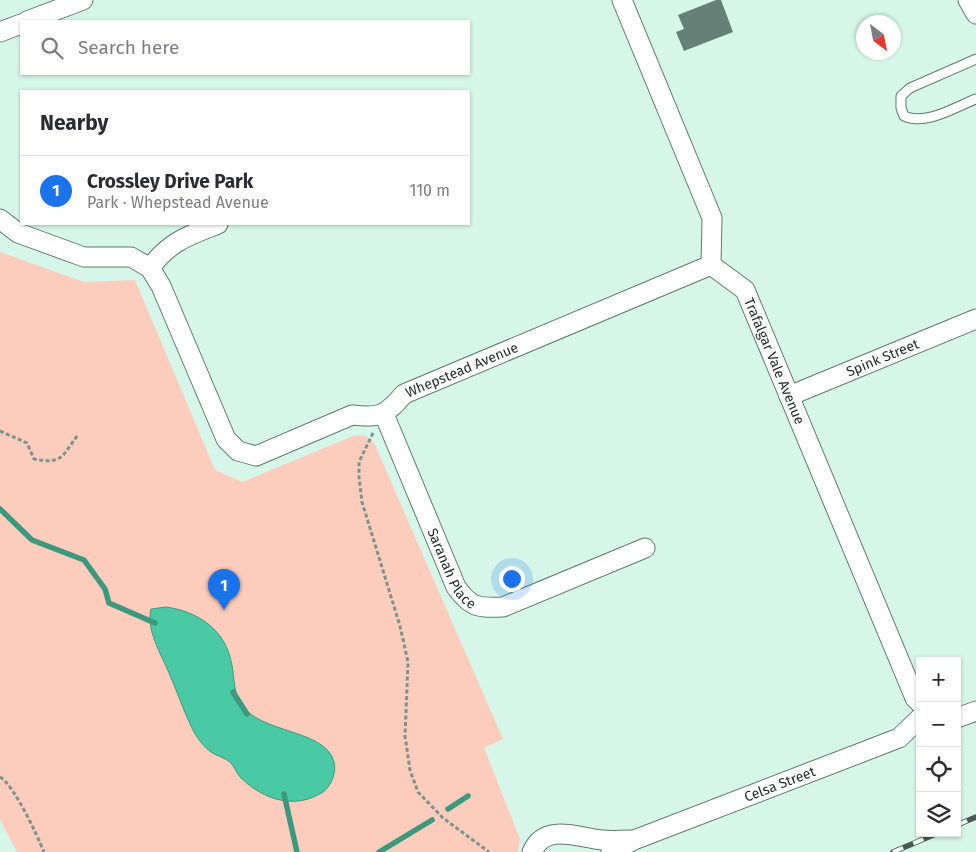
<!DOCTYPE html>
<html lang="en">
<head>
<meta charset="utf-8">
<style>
  :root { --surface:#fff; --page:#f2f2f3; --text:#2b2b33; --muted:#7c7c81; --line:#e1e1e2; --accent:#1a73e8 }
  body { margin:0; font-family:"Fira Sans",sans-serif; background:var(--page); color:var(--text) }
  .controls { position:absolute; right:15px; bottom:15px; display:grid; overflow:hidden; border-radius:0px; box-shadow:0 1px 4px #0004 }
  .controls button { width:45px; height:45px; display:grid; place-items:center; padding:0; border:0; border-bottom:1px solid var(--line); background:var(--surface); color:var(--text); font:25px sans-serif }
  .compass { position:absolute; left:856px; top:15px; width:45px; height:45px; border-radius:50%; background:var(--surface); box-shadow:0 1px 4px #0004; rotate:148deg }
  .you { position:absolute; left:511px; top:578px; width:18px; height:18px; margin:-12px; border:4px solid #fff; border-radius:50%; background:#1a73e8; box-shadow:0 0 0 8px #1a73e833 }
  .badge { display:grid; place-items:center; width:32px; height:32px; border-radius:50%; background:var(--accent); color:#fff; font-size:16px; font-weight:700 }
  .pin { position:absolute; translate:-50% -41px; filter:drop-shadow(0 1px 2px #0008) }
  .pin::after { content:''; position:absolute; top:26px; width:18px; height:15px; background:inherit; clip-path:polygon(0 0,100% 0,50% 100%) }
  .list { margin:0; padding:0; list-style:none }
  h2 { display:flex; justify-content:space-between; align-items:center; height:65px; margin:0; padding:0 20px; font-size:21px }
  h2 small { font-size:16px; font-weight:400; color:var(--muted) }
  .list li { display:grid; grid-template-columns:32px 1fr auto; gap:15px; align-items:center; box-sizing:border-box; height:70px; padding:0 20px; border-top:1px solid var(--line) }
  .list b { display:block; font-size:19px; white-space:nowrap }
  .list p { margin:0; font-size:16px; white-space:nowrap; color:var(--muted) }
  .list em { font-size:16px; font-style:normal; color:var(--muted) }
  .icon { flex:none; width:28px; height:28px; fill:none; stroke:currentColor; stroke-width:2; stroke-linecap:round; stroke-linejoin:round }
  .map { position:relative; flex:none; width:976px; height:852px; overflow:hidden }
  .search { position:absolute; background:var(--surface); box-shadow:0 1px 4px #0004; left:20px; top:20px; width:450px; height:55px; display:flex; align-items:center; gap:12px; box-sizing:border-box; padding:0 18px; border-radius:0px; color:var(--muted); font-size:19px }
  .panel { position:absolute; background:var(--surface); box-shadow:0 1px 4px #0004; left:20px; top:90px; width:450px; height:135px; border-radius:0px }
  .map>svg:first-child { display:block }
</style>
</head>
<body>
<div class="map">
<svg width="976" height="852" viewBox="0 0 976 852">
  <rect width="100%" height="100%" fill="#d6f6ea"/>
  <path fill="#fcccbc" d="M0 252 84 282 135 280 215 470 242 482 353 436C364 434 368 436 375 445L503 739 484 748 520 839 518 852H17L0 820Z"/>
  <path fill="#49caa5" stroke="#3c997e" d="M166 607C195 611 222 627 230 657 235 672 232 690 241 704 260 734 326 729 334 762 337 771 331 787 323 792 295 810 264 800 241 778 237 774 235 768 231 763 226 758 217 756 211 752 205 748 197 738 194 732 184 713 178 693 169 673 161 654 146 630 151 609Z"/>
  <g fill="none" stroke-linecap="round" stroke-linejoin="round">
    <g stroke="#3c997e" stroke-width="5.5">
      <polyline points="0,509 32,540 84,560 105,589 109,603 155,623"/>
      <polyline points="233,692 247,714"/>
      <polyline points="284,794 297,852"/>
      <polyline points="448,809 468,796"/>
      <polyline points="379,852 432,820"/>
    </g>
  </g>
  <polygon fill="#658177" points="716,0 721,0 733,32 684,51 676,32 684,29 678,15"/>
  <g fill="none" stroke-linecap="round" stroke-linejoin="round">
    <g stroke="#5d796f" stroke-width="11">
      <path id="service" d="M976 59 910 88 901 96V108L904 116C926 126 955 107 976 99"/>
    </g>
    <g stroke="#5d796f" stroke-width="21">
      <g id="minor">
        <path id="s1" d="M622 0 712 218 711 265 745 290 915 698 920 703"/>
        <polyline points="968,0 976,14"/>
        <polyline points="27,21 83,0"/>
        <polyline points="0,32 21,24"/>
        <polyline points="0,219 18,233 84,257 131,257 150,268"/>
        <path id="s2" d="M150 268 161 286 226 439 238 451 256 456 352 415C380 418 385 416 404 394L711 265"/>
        <path d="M150 268C170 241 188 236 218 224"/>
        <path id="s3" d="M789 396 976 319"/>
        <path id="s4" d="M384 414 456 587C471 608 478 608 503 607L645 548"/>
        <polyline points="957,718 976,711"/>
        <path d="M532 852C545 822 579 838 602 840 611 841 621 840 630 840"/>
        <path id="s5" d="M611 852 634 840 899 738 920 718"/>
      </g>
    </g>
    <g stroke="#7d938b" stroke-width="3" stroke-dasharray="4 2.5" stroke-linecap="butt">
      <path d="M0 431 27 443 34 459C64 465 62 455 78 435"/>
      <polyline points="373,433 359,462 359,477 362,502 400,626 408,662 405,736 410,770 418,792 443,818 489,852"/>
      <path d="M0 777C14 785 37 835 44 852"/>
    </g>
    <use href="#service" stroke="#fff" stroke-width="9"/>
    <use href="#minor" stroke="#fff" stroke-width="19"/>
    <g stroke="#495a54" stroke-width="5.5">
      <g id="rail">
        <polyline points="957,825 976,817"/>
        <polyline points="893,852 938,833"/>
      </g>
    </g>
    <use href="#rail" stroke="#f1fef9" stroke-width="4" stroke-dasharray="11" stroke-linecap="butt"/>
  </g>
  <g text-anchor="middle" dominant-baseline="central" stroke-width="4.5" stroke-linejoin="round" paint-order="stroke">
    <g font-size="14" fill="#1c2824" stroke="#f1fef9">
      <text stroke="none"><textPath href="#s3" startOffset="101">Spink Street</textPath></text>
      <text stroke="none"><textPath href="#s1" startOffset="402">Trafalgar Vale Avenue</textPath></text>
      <text stroke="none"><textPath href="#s2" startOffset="450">Whepstead Avenue</textPath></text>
      <text stroke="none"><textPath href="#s4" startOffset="169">Saranah Place</textPath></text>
      <text stroke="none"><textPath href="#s5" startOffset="182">Celsa Street</textPath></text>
    </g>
  </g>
</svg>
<div class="controls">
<button>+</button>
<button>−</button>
<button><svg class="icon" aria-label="locate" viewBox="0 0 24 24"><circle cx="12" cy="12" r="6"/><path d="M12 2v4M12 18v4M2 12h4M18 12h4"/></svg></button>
<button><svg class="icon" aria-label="layers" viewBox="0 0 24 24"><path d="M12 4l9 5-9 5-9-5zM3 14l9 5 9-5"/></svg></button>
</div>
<svg class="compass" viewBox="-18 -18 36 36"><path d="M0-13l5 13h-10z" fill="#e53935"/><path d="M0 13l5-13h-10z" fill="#7c7c81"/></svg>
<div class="you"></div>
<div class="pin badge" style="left:224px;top:610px">1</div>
<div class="search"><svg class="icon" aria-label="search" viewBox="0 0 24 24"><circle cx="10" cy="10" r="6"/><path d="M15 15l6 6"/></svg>Search here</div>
<section class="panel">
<h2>Nearby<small></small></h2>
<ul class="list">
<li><span class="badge">1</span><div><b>Crossley Drive Park</b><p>Park · Whepstead Avenue</p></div><em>110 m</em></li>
</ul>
</section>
</div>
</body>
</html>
